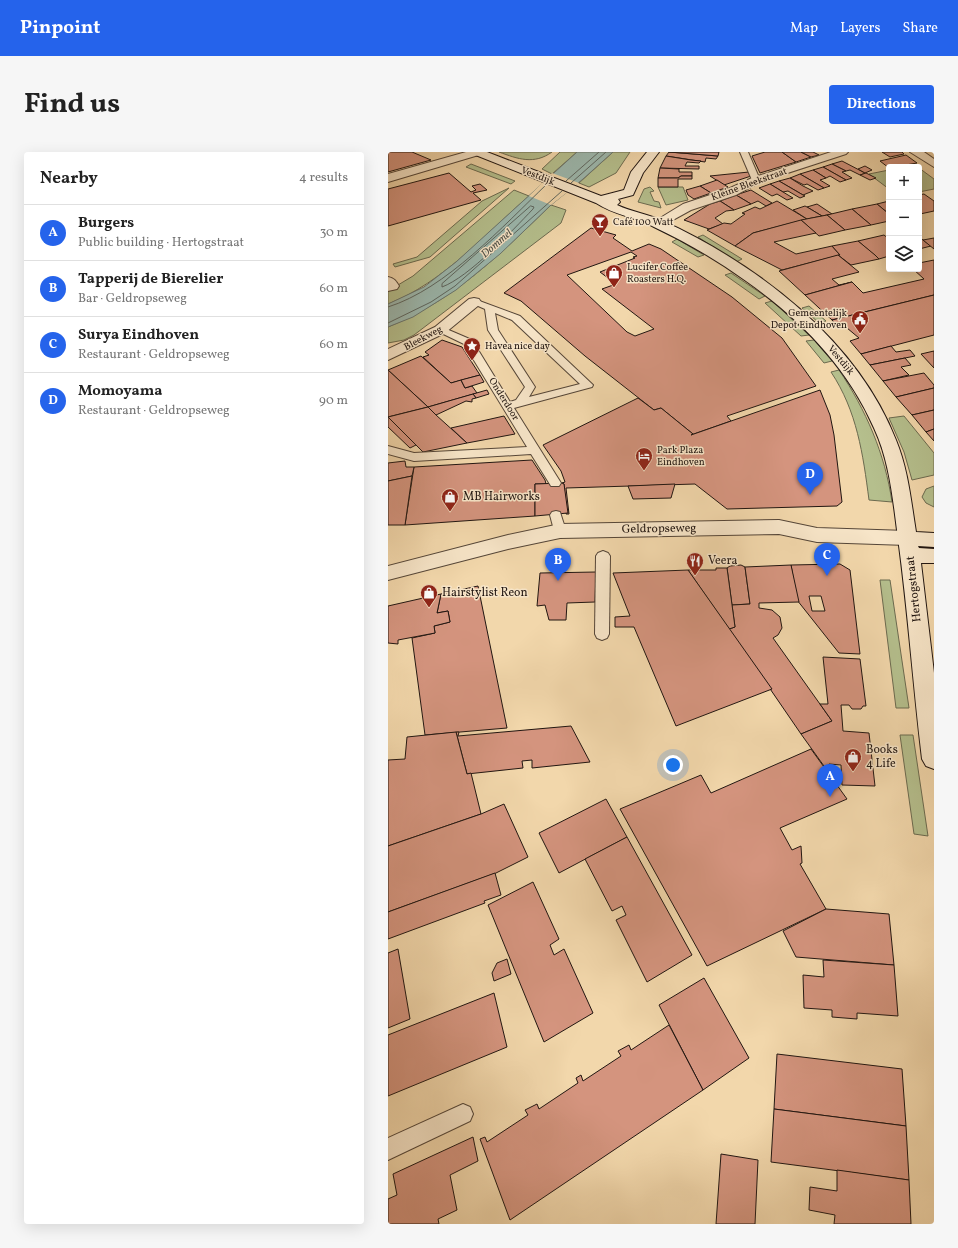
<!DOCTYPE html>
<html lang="en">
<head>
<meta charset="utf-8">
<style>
  :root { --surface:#fff; --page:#f6f6f6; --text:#222; --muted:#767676; --line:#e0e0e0; --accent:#2563eb }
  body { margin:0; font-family:Vollkorn,serif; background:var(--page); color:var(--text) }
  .controls { position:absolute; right:12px; top:12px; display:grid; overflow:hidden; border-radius:4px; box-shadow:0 4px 16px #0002 }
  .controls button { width:36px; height:36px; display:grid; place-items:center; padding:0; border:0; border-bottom:1px solid var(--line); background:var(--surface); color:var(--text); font:20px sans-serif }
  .you { position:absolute; left:285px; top:613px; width:14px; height:14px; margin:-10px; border:3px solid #fff; border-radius:50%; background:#1a73e8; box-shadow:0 0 0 6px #1a73e833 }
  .badge { display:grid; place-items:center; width:26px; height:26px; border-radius:50%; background:var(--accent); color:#fff; font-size:13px; font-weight:700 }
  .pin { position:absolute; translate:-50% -33px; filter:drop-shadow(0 1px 2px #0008) }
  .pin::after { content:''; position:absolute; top:21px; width:14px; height:12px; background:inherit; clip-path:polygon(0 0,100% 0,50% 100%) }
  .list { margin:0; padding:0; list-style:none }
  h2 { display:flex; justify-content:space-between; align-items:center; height:52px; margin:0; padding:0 16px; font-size:17px }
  h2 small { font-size:13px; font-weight:400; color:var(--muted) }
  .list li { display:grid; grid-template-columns:26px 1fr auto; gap:12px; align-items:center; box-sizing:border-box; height:56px; padding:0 16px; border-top:1px solid var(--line) }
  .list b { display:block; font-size:15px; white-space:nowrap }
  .list p { margin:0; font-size:13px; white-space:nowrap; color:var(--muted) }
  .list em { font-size:13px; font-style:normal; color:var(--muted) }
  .icon { flex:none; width:22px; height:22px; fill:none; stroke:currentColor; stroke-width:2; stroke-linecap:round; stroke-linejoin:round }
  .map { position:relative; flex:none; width:546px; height:1072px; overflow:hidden; border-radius:4px }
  header { display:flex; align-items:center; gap:24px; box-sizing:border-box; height:56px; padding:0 20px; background:var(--accent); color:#fff }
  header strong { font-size:19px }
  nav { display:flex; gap:22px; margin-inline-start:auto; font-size:14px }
  .intro { display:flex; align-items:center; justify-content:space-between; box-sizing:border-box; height:96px; padding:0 24px }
  h1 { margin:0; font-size:28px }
  .button { padding:10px 18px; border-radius:4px; background:var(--accent); color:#fff; font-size:14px; font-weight:700 }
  main { display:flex; gap:24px; padding:0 24px }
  aside { flex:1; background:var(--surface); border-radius:4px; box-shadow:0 4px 16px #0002 }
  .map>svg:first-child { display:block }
</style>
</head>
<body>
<header>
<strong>Pinpoint</strong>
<nav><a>Map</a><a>Layers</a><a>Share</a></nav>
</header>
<div class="intro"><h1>Find us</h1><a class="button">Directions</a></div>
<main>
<aside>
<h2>Nearby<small>4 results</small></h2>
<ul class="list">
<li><span class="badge">A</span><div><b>Burgers</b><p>Public building · Hertogstraat</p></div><em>30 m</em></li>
<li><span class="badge">B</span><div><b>Tapperij de Bierelier</b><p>Bar · Geldropseweg</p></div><em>60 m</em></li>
<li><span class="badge">C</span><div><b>Surya Eindhoven</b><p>Restaurant · Geldropseweg</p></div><em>60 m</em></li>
<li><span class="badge">D</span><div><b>Momoyama</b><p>Restaurant · Geldropseweg</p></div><em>90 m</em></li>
</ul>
</aside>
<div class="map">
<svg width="546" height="1072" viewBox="0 0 546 1072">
  <rect width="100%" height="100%" fill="#f2d7ab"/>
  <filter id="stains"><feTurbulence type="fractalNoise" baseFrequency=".005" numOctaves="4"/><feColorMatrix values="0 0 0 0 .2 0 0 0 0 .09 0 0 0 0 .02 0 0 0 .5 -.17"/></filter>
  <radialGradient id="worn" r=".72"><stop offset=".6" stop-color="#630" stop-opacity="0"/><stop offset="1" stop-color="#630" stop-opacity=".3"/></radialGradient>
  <g fill="#b5bf8d" stroke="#6b6a4f">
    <path d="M111 0H164C146 13 130 7 111 0Z"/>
    <polygon points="172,0 189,0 164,22 154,17"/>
    <polygon points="225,0 242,0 228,21 201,35 191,31"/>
    <polygon points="83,12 127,29 123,32 78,15"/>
    <polygon points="531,16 546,27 546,37 531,40"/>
    <polygon points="501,18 501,37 481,22"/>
    <polygon points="262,35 266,39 262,40 266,49 271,50 273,56 250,50 256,37"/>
    <polygon points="270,35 295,35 300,48 278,53"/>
    <polygon points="121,36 42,105 7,115 5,112 29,105 94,49"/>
    <path d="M126 38 141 44C96 83 56 130 0 152V139L25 124Z"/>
    <path d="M163 53 178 58 173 71 26 183 16 188 0 191V175C68 147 111 103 163 53Z"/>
    <polygon points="315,83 354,107 348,110 310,85"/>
    <polygon points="289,87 316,103 310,105 284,90"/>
    <polygon points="343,121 377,144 371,147 337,123"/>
    <polygon points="384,149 421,183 413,184 377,151"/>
    <polygon points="421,154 438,169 431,171 414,156"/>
    <polygon points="426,188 444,209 436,211 418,189"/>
    <path d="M451 218C478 258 497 302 504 350L481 348C475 302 469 259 443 220Z"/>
    <polygon points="516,264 546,301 546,323 524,328 516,300 501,266"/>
    <polygon points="546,334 546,355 538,351 534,345 538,337"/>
    <polygon points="492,428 502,428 521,556 508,556"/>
    <polygon points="512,583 525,583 540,684 526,682"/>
  </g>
  <polygon fill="#9cb8ae" stroke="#6b776f" points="189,0 225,0 195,27 163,53 112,102 68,138 25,165 0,175 0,152 36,135 68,110"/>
  <polygon fill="#f2d7ab" points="164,21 191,31 163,53 141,44"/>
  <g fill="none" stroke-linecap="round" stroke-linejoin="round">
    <g stroke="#5e6760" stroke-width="1">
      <polyline points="178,29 211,0"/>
      <polyline points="183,31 218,0"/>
      <path d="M143 54 146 55 145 57C124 79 81 125 54 135V132Z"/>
      <path d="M0 155C58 137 115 74 159 32"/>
      <polyline points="0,171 43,150 67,134 174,39"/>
    </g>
  </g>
  <g fill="#d4947e" stroke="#211611" fill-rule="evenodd">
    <polygon points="0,0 24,0 43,8 0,20"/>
    <polygon points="281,0 330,4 328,7 318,6 317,10 278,4"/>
    <polygon points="281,0 331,0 330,4"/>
    <polygon points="377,0 394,0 408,10 372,21 364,4"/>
    <polygon points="394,0 413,0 423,5 408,10"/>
    <polygon points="413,0 425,0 431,3 423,5"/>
    <polygon points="494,0 514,0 516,2 502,5"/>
    <polygon points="518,3 529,11 501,16 492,9"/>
    <polygon points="278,4 303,8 313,9 311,11 299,10 297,14 311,14 311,17 272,16"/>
    <polygon points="454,9 477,21 478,21 472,23 462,18 458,19 444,12"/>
    <polygon points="444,12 458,19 454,20 464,26 458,28 435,15"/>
    <polygon points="477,14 484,18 477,21 470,17"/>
    <polygon points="435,15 458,28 452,30 442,24 438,26 425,18"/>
    <polygon points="272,16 291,17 291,20 304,20 304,24 293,24 290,26 270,26"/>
    <polygon points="425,18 438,26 432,28 442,34 436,36 412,22"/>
    <polygon points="361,20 363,24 336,33 322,24"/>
    <polygon points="61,21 83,40 88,38 84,34 92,32 99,38 85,41 93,48 0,74 0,37"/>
    <polygon points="478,21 488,26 482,28 472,23"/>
    <polygon points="412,22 436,36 430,38 419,32 416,33 402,26"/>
    <polygon points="293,24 304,24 304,27 290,27 290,35 270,35 270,26 290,26"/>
    <polygon points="402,26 415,34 425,39 415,43 391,29"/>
    <polygon points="329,28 340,35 323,41 312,34"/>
    <polygon points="391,29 415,43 417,44 412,46 400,39 395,40 382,32"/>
    <polygon points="382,32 395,40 405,46 399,48 389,42 384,44 371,36"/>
    <polygon points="312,34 323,41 306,47 300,43 298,38"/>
    <polygon points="363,38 371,43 384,51 378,54 370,49 363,52 348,43"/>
    <polygon points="536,42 546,49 546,59 532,62 531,43"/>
    <polygon points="348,43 363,52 346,58 332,49"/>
    <polygon points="332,49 346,58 338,59 327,66 335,72 321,77 296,68 322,52"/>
    <polygon points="389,49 419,67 365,81 347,94 319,78 336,71 343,72 357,62 354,61 367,55 372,57"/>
    <polygon points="501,49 501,62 489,52"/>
    <polygon points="429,52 444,62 434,64 419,55"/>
    <polygon points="489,52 501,62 501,69 483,73 464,57"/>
    <polygon points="417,54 419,55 434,64 419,67 405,58"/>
    <polygon points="464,57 483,73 457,78 439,63"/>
    <polygon points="439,63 457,78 431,84 413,68"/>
    <polygon points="413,68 428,81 386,90 408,102 444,94 452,103 394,118 347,94 365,81"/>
    <path d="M203 76 228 83 225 86 244 99 261 92 273 97 344 145 394 186 428 234 339 264 343 269 303 283 305 282 273 256 266 258 197 204 133 149 116 141ZM243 100 249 104 245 105 247 106 212 120 228 132 214 137 266 177 247 184 239 180 179 123Z"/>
    <polygon points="496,83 501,87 501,104 491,107 470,89"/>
    <polygon points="531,85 543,94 531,97"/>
    <polygon points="546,86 546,97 535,88"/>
    <polygon points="470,89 487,103 491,107 463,113 450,103 452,103 444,94"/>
    <polygon points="450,103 471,120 444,127 451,133 464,130 417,143 391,119"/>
    <polygon points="546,108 546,143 444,168 417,143 464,130 475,141 536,127 525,117 531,117 531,111"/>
    <polygon points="546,143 546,183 473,202 462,189 471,186 453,171 448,173 444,168"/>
    <polygon points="54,188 74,195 92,223 63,231 35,205 41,203 37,200"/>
    <polygon points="503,194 508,200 522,198 527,204 482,213 473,202"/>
    <polygon points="546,199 546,216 533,202"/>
    <polygon points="33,204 63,231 73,228 77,236 84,234 89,241 40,255 0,218"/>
    <polygon points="517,206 523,213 513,215 521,223 495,229 482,213"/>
    <polygon points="0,218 40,255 0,265"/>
    <polygon points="536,221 546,233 546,236 508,245 495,229"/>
    <polygon points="92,223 96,230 77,236 73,228"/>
    <polygon points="546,236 546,258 524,263 508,245"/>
    <polygon points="99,238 101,242 88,246 85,242"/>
    <polygon points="432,238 442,263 446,283 454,350 449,354 339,357 307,332 178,336 181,362 178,362 176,332 174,331 177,330 173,319 155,293 250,246 266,258 273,256 305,282 303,283"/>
    <polygon points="85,242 88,246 84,247 84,250 78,249 48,263 40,255"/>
    <polygon points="40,255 48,263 79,291 35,300 0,265"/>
    <polygon points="546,258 546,277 538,280 524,263"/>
    <polygon points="116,264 127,282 79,291 63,276"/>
    <polygon points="0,265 28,293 22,296 0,275"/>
    <polygon points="546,277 546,289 538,280"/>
    <polygon points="144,308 157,328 158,332 147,332 147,364 17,373 26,315"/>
    <polygon points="17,309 18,315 26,315 24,324 0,329 0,311"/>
    <polygon points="24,324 17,373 0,373 0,329"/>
    <polygon points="174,331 176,332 180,361 147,364 147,332"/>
    <polygon points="287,332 283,346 245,347 240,334"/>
    <path d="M452 412 462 418 472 502 451 501 409 448 403 413ZM421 444H433L437 459H424Z"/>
    <polygon points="353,413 357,415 362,452 344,453 339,416 342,414"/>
    <polygon points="403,413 411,450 371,451 371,456 384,458 392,465 394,476 390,483 385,486 444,569 413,582 341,477 347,475 344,453 362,452 357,415"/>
    <polygon points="328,416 339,416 347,475 341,477 300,418 328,418"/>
    <polygon points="300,418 384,537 288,574 246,475 227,475 227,465 242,464 225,421"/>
    <polygon points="208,420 207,450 179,451 178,468 161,468 157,453 149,454 152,421"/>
    <polygon points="90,434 119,576 37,583 24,486 47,481 46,474 62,470 60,459 49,461 53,442"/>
    <polygon points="53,442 49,461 60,459 62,470 46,474 47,481 10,488 10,492 0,491 0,454"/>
    <polygon points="435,505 472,507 478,554 475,554 473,557 464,557 461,553 453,553 455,579 481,581 487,634 454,633 453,613 441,612 441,621 413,582 444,569 432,552 440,552"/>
    <polygon points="183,574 202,610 144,616 144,608 134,609 135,616 79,622 68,580 71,580 70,584"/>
    <polygon points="68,580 79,622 83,621 93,662 0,694 0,608 17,607 19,585"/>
    <polygon points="423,597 459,647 392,676 404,698 413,694 414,711 412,712 438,757 319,814 232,657 313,623 323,641"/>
    <polygon points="218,647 239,685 171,721 151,681"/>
    <polygon points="116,652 140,705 108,721 0,760 0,694 93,662"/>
    <polygon points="239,685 304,803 259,830 228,768 238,763 234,754 224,759 197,707"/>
    <polygon points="107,721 113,743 96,749 97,751 0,787 0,760"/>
    <polygon points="145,730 171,787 162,793 166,803 176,797 205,861 156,890 100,753"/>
    <polygon points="438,757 501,762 506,813 408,805 395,779"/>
    <polygon points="10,797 22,867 0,876 0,801"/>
    <polygon points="119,807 123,822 106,829 104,821 109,811"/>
    <polygon points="435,808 506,813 510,864 469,861 469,867 444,865 444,858 416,856 415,823 436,825"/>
    <polygon points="316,826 361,906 315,938 271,853"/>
    <polygon points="106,841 119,895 0,944 0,883"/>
    <polygon points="281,873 315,938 122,1068 92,987 97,985 99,990 140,963 137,958 149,952 151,957 190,931 188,926 193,923 195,929 233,904 230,899 241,893 243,898"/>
    <polygon points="389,902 514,917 518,974 386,957"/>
    <polygon points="386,957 518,974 521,1028 383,1010"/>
    <polygon points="85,985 90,1009 62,1023 69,1058 50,1067 51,1072 0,1072 0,1047 9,1043 5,1022"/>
    <polygon points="333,1002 370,1008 367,1072 328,1072"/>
    <polygon points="449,1018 521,1028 523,1072 446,1072 447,1063 421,1058 422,1035 449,1039"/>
  </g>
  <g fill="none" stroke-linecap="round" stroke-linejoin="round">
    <g stroke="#554638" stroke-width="2">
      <g id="lane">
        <polygon points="352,0 360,0 372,28 371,30 364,28"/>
        <path d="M86 147 132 164 205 233 204 235 126 256 173 331 171 334H163L143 302 26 309 0 302V294L26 301 139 295 76 192 47 178 48 176H56L84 188 122 250 128 248 137 235 100 178 97 157 81 150ZM107 161 124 168 192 232 141 245 147 235 110 178Z"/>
        <polygon points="168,359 172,360 178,379 177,382 167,382 162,363 164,360"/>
        <polygon points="215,399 220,401 222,404 221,482 219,486 214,488 209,486 207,482 208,404 210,401"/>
        <polygon points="75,952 82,955 85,962 82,969 0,1008 0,986"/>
      </g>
    </g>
    <g stroke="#554638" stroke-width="2">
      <g id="street">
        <polygon points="78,0 96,0 94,2 0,30 0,22"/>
        <polygon points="443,0 460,0 458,2 372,30 348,43 303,58 274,74 270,75 264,71 295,52 340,37 364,26"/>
        <polygon points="522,0 536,0 546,7 546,15"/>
        <path d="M0 125C6 126 8 129 11 134L9 137 0 139Z"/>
        <polygon points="86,146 91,147 93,150 91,153 57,181 0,208 0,197 47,175 81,147"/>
        <polygon points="391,368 429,376 519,379 526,381 528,386 526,391 519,393 429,390 391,382 172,386 120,397 0,428 0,414 120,383 172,372"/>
      </g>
    </g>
    <g stroke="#211611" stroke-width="2">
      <path id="secondary" d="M83 0H99L213 44 236 38 243 20 259 0H271L255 21 245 43 230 47 232 50 229 53C244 60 260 62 275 69 370 113 469 188 508 288 520 317 523 349 528 380L546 381V395L530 394 531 396 546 397V411H533L546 521V617L538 614 534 607C525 533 520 459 510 386 505 349 502 310 486 276 459 214 412 167 358 129 329 108 298 90 266 75 247 65 226 63 208 51L85 2Z"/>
    </g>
    <use href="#lane" fill="#f7e5c8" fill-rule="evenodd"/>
    <use href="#street" fill="#f7e5c8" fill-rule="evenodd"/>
    <use href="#secondary" fill="#f7e5c8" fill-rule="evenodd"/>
  </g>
  <defs>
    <g id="bar-pin" transform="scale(0.9)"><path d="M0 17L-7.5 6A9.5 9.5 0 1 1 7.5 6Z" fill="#8f2418" stroke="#f7e5c8"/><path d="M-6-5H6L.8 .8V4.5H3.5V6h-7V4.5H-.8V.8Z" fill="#fff"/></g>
    <g id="shop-pin" transform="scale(0.9)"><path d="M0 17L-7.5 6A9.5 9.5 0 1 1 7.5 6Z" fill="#8f2418" stroke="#f7e5c8"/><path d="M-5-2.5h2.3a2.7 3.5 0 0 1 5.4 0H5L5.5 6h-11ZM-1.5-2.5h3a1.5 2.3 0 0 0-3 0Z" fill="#fff"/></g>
    <g id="civic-pin" transform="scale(0.9)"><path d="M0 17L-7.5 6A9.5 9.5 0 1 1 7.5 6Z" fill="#8f2418" stroke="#f7e5c8"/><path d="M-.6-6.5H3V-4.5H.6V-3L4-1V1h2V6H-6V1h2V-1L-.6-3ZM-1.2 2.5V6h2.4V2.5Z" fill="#fff"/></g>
    <g id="sight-pin" transform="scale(0.9)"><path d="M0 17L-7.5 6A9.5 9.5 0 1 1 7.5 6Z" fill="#8f2418" stroke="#f7e5c8"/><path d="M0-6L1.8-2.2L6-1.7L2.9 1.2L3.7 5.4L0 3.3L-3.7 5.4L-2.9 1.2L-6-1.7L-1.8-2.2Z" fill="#fff"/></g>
    <g id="hotel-pin" transform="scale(0.9)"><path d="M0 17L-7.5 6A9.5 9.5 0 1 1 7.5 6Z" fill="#8f2418" stroke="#f7e5c8"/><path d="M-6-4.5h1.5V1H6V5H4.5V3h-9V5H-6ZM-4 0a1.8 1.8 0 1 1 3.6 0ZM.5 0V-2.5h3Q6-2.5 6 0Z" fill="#fff"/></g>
    <g id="restaurant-pin" transform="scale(0.9)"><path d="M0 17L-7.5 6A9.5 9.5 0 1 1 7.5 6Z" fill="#8f2418" stroke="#f7e5c8"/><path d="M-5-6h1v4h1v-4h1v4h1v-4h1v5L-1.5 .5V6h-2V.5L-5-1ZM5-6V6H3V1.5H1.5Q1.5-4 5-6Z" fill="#fff"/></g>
  </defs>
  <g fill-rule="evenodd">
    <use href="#bar-pin" x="212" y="70"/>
    <use href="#shop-pin" x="226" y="121"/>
    <use href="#civic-pin" x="472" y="167"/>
    <use href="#sight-pin" x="84" y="194"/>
    <use href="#hotel-pin" x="256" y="304"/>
    <use href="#shop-pin" x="62" y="345"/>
    <use href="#restaurant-pin" x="307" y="409"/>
    <use href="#shop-pin" x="41" y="441"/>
    <use href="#shop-pin" x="465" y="605"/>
  </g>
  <g text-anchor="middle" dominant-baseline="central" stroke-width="3" stroke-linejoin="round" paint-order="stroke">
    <g font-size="10" fill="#211611" stroke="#f7e5c8">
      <text transform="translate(150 24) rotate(21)">Vestdijk</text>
      <text transform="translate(361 32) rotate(-20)">Kleine Bleekstraat</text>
      <text transform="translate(35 186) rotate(-28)">Bleekweg</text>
      <text transform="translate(453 208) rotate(50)">Vestdijk</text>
      <text transform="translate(116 247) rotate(58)">Onderdoor</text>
    </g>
    <g font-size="10" fill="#211611" stroke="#f7e5c8" text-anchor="start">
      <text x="225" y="70">Café 100 Watt</text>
      <text x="239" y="115">Lucifer Coffee<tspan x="239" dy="12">Roasters H.Q.</tspan></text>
      <text x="459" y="161" text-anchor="end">Gemeentelijk<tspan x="459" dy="12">Depot Eindhoven</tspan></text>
      <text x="97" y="194">Havea nice day</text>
      <text x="269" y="298">Park Plaza<tspan x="269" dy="12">Eindhoven</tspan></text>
    </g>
    <g font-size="11" font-style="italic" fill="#4c4f48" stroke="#f7e5c8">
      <text transform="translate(109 92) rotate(-41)">Dommel</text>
    </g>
    <g font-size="12" fill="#211611" stroke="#f7e5c8" text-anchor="start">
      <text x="75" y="345">MB Hairworks</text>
      <text x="320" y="409">Veera</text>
      <text x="54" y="441">Hairstylist Reon</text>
      <text x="478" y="598">Books<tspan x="478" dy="14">4 Life</tspan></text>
    </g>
    <g font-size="12" fill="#211611" stroke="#f7e5c8">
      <text transform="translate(271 377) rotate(-1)">Geldropseweg</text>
      <text transform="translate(526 437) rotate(-96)">Hertogstraat</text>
    </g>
  </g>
  <rect width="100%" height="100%" filter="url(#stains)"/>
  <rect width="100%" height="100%" fill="url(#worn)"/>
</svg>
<div class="controls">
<button>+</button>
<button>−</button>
<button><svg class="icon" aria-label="layers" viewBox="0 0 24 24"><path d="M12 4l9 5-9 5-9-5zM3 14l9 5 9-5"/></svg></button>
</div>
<div class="you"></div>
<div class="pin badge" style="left:442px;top:645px">A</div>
<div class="pin badge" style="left:170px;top:429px">B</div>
<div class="pin badge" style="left:439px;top:424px">C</div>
<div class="pin badge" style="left:422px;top:343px">D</div>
</div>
</main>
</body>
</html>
